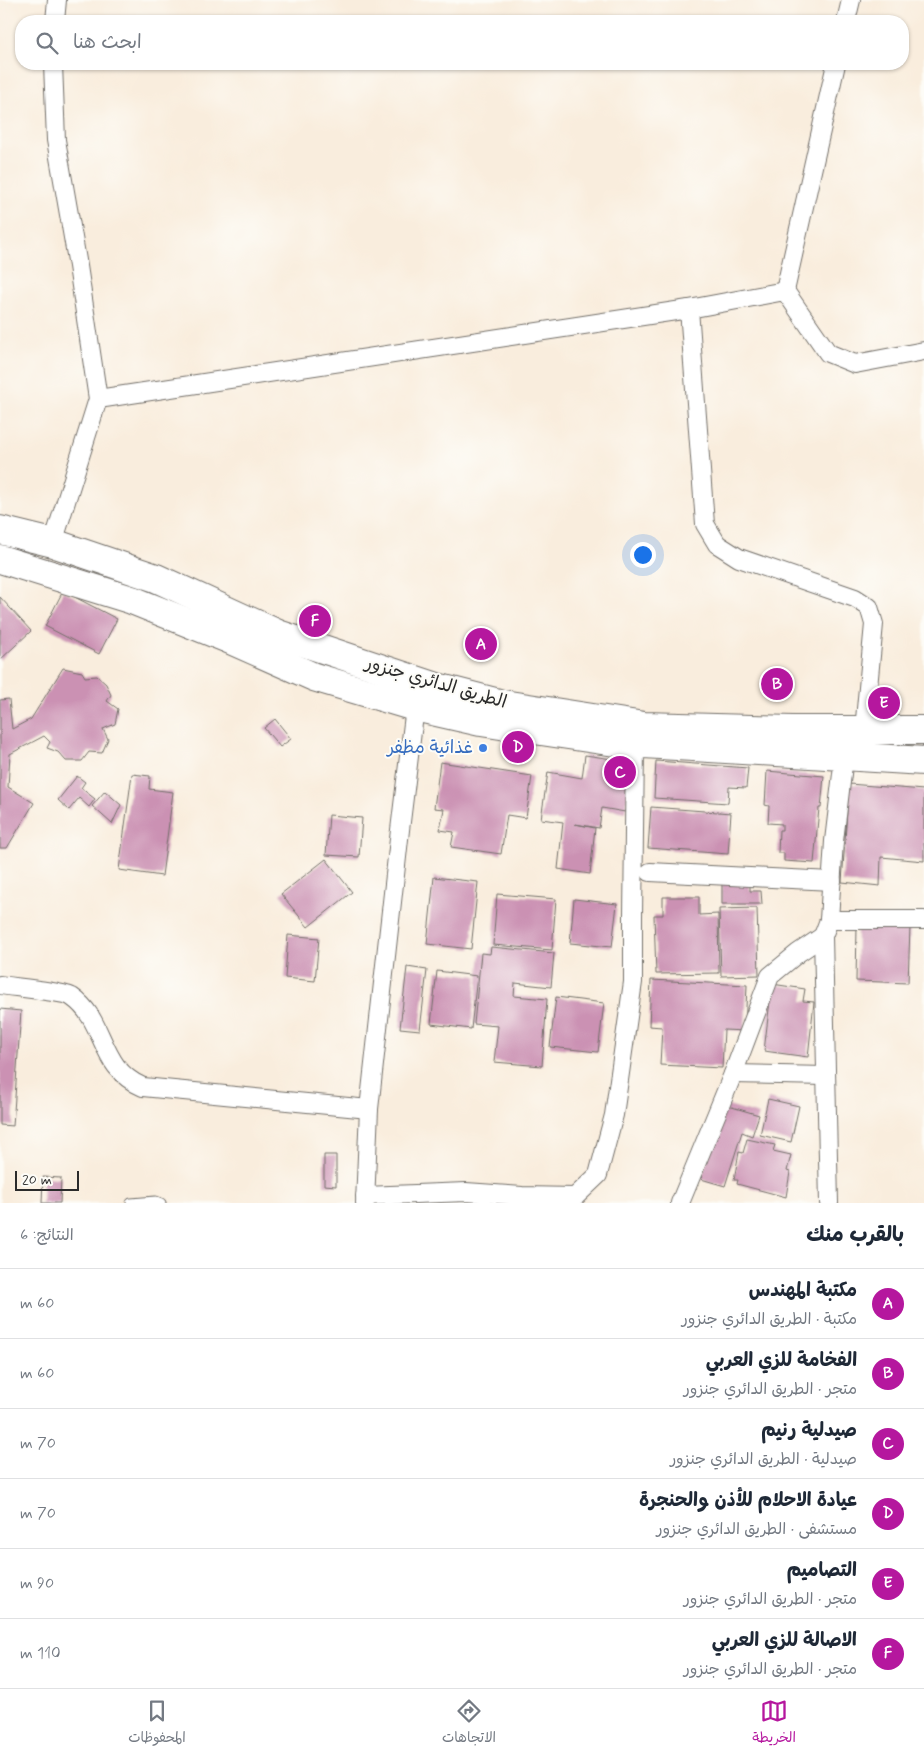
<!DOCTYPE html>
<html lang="ar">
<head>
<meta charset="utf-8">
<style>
  :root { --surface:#fff; --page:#f6f6f7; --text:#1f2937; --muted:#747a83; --line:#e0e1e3; --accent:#b5179e }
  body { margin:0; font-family:Mynerve,"Playpen Sans Arabic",sans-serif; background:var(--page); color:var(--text); direction:rtl }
  .scale { position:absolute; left:15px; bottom:12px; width:64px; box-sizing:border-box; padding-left:5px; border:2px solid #2b2b2b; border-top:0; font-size:14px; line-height:18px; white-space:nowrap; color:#2b2b2b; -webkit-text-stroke:4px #fdfcf7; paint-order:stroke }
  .you { position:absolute; left:642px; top:554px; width:18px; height:18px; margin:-12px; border:4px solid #fff; border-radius:50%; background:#1a73e8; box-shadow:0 0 0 8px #1a73e833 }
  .badge { display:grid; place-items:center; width:32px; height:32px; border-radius:50%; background:var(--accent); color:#fff; font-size:16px; font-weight:700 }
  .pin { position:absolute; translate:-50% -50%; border:2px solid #fff; box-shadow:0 1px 5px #0006 }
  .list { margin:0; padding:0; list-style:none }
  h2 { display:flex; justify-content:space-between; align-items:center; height:65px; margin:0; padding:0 20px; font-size:21px }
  h2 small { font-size:16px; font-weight:400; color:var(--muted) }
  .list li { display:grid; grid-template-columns:32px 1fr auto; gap:15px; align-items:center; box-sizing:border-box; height:70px; padding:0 20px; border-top:1px solid var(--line) }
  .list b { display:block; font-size:19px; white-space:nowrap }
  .list p { margin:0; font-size:16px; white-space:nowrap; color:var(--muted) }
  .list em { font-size:16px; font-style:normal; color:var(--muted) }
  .icon { flex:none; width:28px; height:28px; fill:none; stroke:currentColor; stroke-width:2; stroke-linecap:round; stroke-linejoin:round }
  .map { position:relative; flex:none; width:924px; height:1203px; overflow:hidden; direction:ltr }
  .search { position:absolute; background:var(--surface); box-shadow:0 1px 4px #0004; left:15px; right:15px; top:15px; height:55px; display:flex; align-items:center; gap:12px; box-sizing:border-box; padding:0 18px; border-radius:20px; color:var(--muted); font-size:19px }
  .sheet { height:485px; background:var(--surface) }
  nav { display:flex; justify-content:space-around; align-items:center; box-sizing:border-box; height:70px; border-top:1px solid var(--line); background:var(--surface); font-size:14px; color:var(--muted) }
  nav a { display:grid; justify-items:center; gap:2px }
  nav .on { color:var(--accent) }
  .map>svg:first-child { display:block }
</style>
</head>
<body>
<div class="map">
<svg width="924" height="1203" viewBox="0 0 924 1203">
  <rect width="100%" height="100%" fill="#fdfcf7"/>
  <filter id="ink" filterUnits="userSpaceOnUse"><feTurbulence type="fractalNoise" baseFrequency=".02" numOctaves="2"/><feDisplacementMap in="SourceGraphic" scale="10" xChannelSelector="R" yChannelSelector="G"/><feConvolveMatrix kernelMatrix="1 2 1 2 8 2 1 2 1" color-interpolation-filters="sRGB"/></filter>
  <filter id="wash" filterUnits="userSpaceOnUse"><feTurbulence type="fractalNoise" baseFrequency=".0096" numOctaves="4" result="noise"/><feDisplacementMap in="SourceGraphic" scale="20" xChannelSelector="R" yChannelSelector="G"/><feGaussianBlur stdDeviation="1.12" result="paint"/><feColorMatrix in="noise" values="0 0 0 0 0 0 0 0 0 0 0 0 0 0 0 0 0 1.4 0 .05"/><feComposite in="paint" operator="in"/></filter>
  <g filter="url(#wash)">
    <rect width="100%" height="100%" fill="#f9eddd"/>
    <g id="blocks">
      <g fill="#cb91b3">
        <polygon points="63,591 117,619 99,654 45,626"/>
        <polygon points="0,597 31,631 0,660"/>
        <polygon points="63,668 82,672 85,677 97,676 106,684 111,695 107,701 118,709 115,724 103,729 108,739 102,753 89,752 82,761 66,761 58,752 47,748 50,742 44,736 10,754 8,787 34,803 7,848 0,848 0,700 9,699 12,729 31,719"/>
        <polygon points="275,719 291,739 280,747 264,728"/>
        <polygon points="585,755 633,762 625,812 602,808 599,828 575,824 595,828 590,874 558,869 563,822 541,819 548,772 582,778"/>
        <polygon points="656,761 748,768 746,788 729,787 728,803 654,798"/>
        <polygon points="440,762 532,776 526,818 507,815 501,854 451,847 454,832 440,830 444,809 434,808"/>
        <polygon points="767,771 824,776 821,808 819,808 814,863 784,861 784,853 778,853 779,830 782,830 782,824 768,823 769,806 765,805"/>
        <polygon points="132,774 150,776 149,789 173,792 162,876 119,870"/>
        <polygon points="77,776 85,782 81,788 95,799 89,807 79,798 69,810 58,800"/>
        <polygon points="849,784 924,790 924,861 881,857 880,886 842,882"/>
        <polygon points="105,791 121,805 112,824 92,806"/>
        <polygon points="651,807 731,813 728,854 648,848"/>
        <polygon points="329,815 362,818 359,857 326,855"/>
        <polygon points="326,859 352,892 308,927 281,894"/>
        <polygon points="434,877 478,882 471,949 427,944"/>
        <polygon points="722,878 750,879 750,891 761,891 762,904 722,904"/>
        <polygon points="497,894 556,899 552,950 493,945"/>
        <polygon points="663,897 699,897 699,915 718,914 719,973 656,974 654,915 663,915"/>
        <polygon points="574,899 617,904 612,947 570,943"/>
        <polygon points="757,908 759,975 721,976 719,909"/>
        <polygon points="857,926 910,927 908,983 856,981"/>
        <polygon points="288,935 319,938 315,981 285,978"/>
        <polygon points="491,947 554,953 551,987 515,983 514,996 547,999 542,1066 494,1062 498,1026 474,1024 481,953 490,954"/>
        <polygon points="407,967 427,970 420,1030 400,1028"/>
        <polygon points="437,971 477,976 471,1029 431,1024"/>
        <polygon points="651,980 747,985 745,1031 724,1030 722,1068 660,1065 662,1027 649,1026"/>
        <polygon points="772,984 805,989 803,1001 814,1002 808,1057 764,1051"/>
        <polygon points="556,997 604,1003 598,1052 550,1047"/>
        <polygon points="0,1009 21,1011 13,1126 0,1125"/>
        <polygon points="768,1099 799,1106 791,1142 760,1135"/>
        <polygon points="725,1105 759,1115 752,1136 742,1132 725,1186 701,1179"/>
        <polygon points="747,1139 775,1145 773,1151 791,1155 787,1171 790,1172 786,1197 737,1184 738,1180 734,1180 739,1152 743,1153"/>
        <polygon points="324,1155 336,1155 336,1186 324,1185"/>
        <polygon points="43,1177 61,1178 60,1203 42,1203"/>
      </g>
    </g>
  </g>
  <g filter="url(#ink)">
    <use href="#blocks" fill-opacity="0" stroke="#736f69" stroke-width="1"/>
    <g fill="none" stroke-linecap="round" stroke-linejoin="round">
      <g stroke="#736f69" stroke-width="11">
        <polyline id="service" points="131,1203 156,1201 161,1203"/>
      </g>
      <g stroke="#736f69" stroke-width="20">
        <g id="minor">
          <polyline points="55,21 57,0"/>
          <polyline points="846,21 851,0"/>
          <polyline points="53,64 56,140 78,266 98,399 53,543"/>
          <polyline points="785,291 836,64"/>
          <polyline points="689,309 705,524 717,544 739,558 855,598 869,607 874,624 864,730"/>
          <polyline points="98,399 689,309 785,291 828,353 855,364 924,351"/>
          <polyline points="650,872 832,881"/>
          <polyline points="829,920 924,920"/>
          <path d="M0 985C12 987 65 992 72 997 107 1021 98 1068 143 1087L369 1109"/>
          <polyline points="733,1074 826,1076"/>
          <polyline points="365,1196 466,1192 522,1196 575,1197 598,1175 614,1115 633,982 633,917 635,745"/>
          <polyline points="365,1203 369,1109 400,830 415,707"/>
          <polyline points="680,1203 733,1074 770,976 798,953 823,936"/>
          <polyline points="829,1203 823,936 829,920 834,841 844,757"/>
        </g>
      </g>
      <g stroke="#736f69" stroke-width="30">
        <g id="primary">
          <polyline points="0,530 53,543 156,578 278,634 437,687 503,704 644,726 793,730 924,730"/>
          <polyline points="0,559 132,600 226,638 314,677 415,707 481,722 635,745 644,744 924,761"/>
        </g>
      </g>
      <use href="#service" stroke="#fff" stroke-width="9"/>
      <use href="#minor" stroke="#fff" stroke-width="18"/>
      <use href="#primary" stroke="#fff" stroke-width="28"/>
    </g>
  </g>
  <circle fill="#3f7fe0" stroke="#fdfcf7" stroke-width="2" cx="483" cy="748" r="5"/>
  <g text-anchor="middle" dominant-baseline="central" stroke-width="4" stroke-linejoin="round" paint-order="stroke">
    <g font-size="18" fill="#2b2b2b" stroke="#fdfcf7">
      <text transform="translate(436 683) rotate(16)">الطريق الدائري جنزور</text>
    </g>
    <g font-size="18" fill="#366cbe" stroke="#fdfcf7" text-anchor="end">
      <text x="473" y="748">غذائية مظفر</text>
    </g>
  </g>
</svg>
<div class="scale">20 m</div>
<div class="you"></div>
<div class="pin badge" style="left:481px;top:644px">A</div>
<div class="pin badge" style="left:777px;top:684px">B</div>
<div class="pin badge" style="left:620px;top:772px">C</div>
<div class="pin badge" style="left:518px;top:747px">D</div>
<div class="pin badge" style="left:884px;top:703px">E</div>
<div class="pin badge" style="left:315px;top:621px">F</div>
<div class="search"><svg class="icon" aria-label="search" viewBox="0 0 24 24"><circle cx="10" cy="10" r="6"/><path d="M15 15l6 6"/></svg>ابحث هنا</div>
</div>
<section class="sheet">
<h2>بالقرب منك<small>النتائج: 6</small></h2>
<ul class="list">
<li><span class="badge">A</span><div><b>مكتبة المهندس</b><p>مكتبة · الطريق الدائري جنزور</p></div><em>60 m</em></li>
<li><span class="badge">B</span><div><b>الفخامة للزي العربي</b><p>متجر · الطريق الدائري جنزور</p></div><em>60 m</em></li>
<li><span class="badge">C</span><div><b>صيدلية رنيم</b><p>صيدلية · الطريق الدائري جنزور</p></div><em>70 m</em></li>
<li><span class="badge">D</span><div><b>عيادة الاحلام للأذن والحنجرة</b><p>مستشفى · الطريق الدائري جنزور</p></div><em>70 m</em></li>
<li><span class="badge">E</span><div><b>التصاميم</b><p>متجر · الطريق الدائري جنزور</p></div><em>90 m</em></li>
<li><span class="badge">F</span><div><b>الاصالة للزي العربي</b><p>متجر · الطريق الدائري جنزور</p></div><em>110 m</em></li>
</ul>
</section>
<nav>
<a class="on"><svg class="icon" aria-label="map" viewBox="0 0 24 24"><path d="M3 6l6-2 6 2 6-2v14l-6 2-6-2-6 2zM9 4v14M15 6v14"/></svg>الخريطة</a>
<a><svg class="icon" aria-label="directions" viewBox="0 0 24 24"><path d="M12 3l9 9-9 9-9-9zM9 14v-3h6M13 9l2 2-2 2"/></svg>الاتجاهات</a>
<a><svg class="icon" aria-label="saved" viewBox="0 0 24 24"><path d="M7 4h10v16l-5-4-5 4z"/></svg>المحفوظات</a>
</nav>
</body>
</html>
